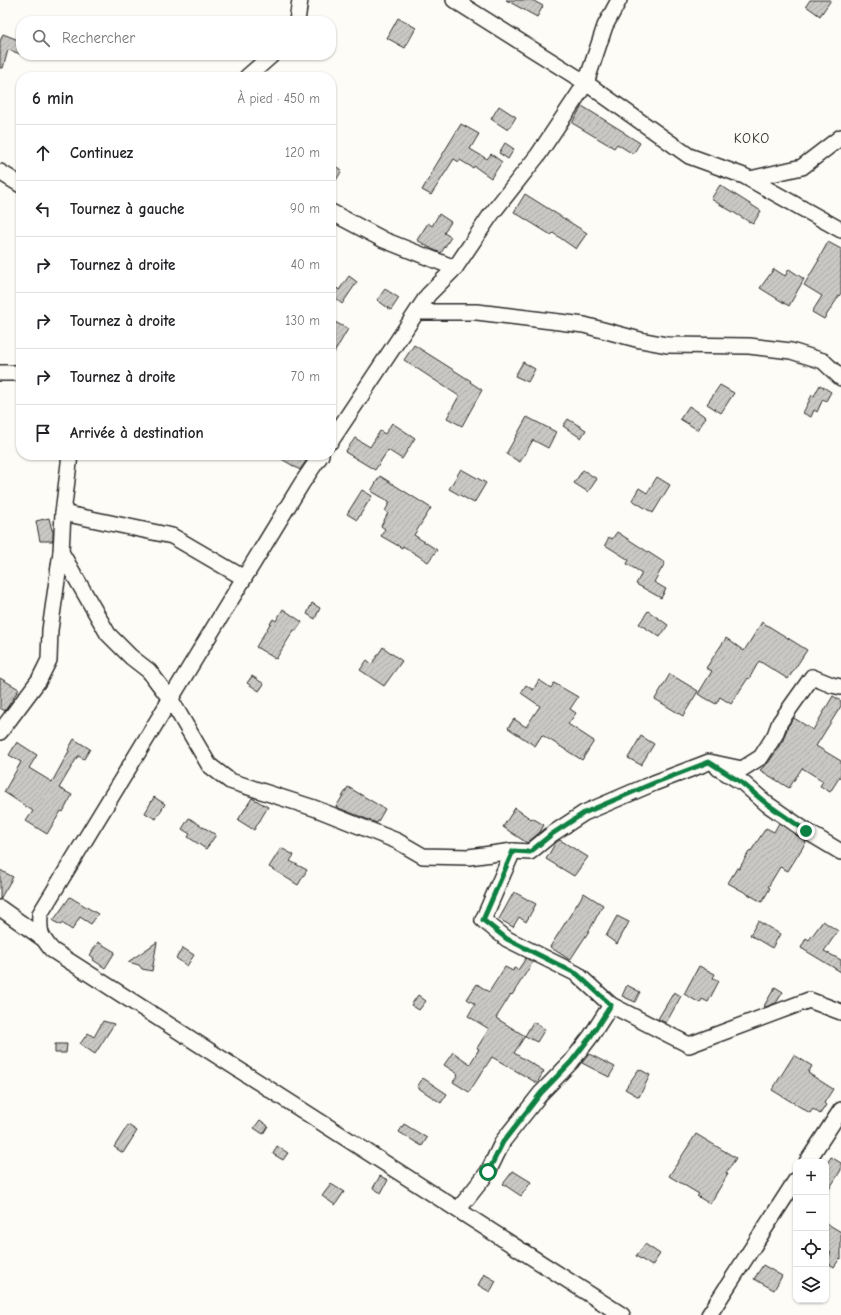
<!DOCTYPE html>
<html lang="fr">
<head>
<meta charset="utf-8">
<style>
  :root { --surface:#fff; --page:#f2f2f2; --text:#202124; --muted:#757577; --line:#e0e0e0 }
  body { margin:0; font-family:"Comic Neue",sans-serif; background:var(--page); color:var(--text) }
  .controls { position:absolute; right:12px; bottom:12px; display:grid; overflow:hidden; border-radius:8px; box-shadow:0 1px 3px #0004 }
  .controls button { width:36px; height:36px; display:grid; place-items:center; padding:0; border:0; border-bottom:1px solid var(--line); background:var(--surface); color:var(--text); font:20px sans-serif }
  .stop { position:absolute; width:12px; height:12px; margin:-9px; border:3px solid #0b8043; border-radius:50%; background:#fff }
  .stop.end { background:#0b8043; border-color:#fff; box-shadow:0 1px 4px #0008 }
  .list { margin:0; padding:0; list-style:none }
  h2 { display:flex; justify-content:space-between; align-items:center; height:52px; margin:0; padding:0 16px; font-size:17px }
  h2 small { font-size:13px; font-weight:400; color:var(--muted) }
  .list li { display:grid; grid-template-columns:26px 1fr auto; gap:12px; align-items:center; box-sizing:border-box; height:56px; padding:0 16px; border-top:1px solid var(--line) }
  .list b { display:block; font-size:15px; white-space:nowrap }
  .list em { font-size:13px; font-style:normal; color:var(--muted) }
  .icon { flex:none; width:22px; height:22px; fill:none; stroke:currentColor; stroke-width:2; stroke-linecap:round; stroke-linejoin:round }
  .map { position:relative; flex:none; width:841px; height:1315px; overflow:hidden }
  .search { position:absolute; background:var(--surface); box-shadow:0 1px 3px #0004; left:16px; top:16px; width:320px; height:44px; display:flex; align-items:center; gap:10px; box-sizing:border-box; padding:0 14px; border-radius:16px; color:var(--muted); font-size:15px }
  .panel { position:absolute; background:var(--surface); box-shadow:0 1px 3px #0004; left:16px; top:72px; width:320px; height:388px; border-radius:16px }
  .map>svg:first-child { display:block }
</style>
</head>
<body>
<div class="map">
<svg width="841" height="1315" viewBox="0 0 841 1315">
  <defs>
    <pattern id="building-hatch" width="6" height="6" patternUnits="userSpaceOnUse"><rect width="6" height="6" fill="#c9c8c4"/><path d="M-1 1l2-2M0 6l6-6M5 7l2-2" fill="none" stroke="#adaca9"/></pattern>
  </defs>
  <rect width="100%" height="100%" fill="#fdfcf7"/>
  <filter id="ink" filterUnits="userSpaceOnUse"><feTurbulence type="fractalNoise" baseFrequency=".025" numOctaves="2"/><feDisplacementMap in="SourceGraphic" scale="8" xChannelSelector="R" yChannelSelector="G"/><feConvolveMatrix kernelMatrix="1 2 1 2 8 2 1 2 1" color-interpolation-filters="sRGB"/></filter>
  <g filter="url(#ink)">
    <g fill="url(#building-hatch)" stroke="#2b2b2b">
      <polygon points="506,0 532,0 543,6 537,17"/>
      <polygon points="810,0 831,0 820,16 806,6"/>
      <polygon points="398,18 416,28 405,48 387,38"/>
      <polygon points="3,34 21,41 21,54 8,50 3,68 0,68 0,41"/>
      <polygon points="499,106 516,117 508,130 491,119"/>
      <polygon points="582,106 624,132 624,133 640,143 633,154 617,144 614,148 572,123"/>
      <polygon points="461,124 479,134 470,149 487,159 491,154 502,162 491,178 474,166 473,168 460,160 459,162 454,159 431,195 422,190 431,175 430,175"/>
      <polygon points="505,143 514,149 508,159 499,153"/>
      <polygon points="331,164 342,170 331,189"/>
      <polygon points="720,185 761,211 753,224 711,199"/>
      <polygon points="525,194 587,233 576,249 553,233 551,235 514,212"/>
      <polygon points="439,214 451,222 444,233 451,237 441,253 432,249 417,240 428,223 432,226"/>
      <polygon points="828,242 841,249 841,293 824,319 812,312 822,296 804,285 819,260 818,260"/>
      <polygon points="774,269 785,276 789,269 804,279 789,306 760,288"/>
      <polygon points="349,276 357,282 342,304 332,295 337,288 339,290"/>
      <polygon points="385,289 399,298 391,310 377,300"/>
      <polygon points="331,320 348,329 331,358"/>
      <polygon points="414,345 471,381 470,382 482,390 462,426 447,418 459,396 404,360"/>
      <polygon points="523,362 535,369 528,382 515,376"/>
      <polygon points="720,385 734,393 721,413 707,404"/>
      <polygon points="820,385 831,392 826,401 823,399 817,412 814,410 811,417 803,413 812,395 814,396"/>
      <polygon points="689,406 706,417 698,430 680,419"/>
      <polygon points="527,417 556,432 548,448 533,440 520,462 506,454"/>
      <polygon points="568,419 586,430 581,438 563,426"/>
      <polygon points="392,423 415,438 402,459 388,450 375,470 345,452 355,438 370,447 380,431 385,434"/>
      <polygon points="275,455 310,455 300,470"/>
      <polygon points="461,469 486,483 474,503 449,489"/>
      <polygon points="583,470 597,479 588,492 574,483"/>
      <polygon points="380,476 431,508 414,535 437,550 428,562 403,546 402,548 381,536 385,529 381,526 388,513 385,511 390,502 371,491"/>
      <polygon points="657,477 670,485 653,513 632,500 639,488 647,493"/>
      <polygon points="362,490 372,496 357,520 347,514"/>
      <polygon points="49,518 52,530 53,530 53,541 40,541 36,521"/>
      <polygon points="617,532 665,563 654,582 666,589 661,598 636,584 642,573 627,564 629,560 605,545 609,537 612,539"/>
      <polygon points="312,603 320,608 315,619 307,614"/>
      <polygon points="283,609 302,622 296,631 294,630 276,659 256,647 273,619 276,621"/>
      <polygon points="648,611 668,625 660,637 639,624"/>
      <polygon points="762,622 807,650 788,679 759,661 749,679 748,678 731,704 720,697 716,704 698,694 712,671 706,668 726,638 744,651"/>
      <polygon points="383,647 402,661 384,686 360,670 367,660 372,664"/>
      <polygon points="670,674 698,691 683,716 655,699"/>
      <polygon points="252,676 264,684 259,691 247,683"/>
      <polygon points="0,678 19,689 5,711 0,708"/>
      <polygon points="539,680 551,688 554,683 578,697 570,709 576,713 568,724 594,741 582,760 542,735 535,746 508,728 514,719 526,727 540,706 521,693 526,685 533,690"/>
      <polygon points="833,696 841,701 841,706 816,746 841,761 841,775 830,792 820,786 823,781 802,768 789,788 760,770 769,762 783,740 788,726 794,718 813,730"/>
      <polygon points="641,736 654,744 641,765 628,758"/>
      <polygon points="74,739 90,749 84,759 78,756 59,788 72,795 63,812 61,811 47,834 26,821 33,811 4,792 21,762 9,755 17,742 37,755 29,768 52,782 69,751 68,750"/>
      <polygon points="348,787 385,809 377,823 336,807"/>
      <polygon points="154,797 165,804 156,819 145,813"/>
      <polygon points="252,798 268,807 254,830 238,820"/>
      <polygon points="515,808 531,819 532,818 544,825 540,832 527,843 503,827"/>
      <polygon points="189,818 216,835 206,849 188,837 190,834 182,829"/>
      <polygon points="779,823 806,842 788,871 780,867 768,887 770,888 762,902 728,883 737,868 739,869 750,850 751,851 766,828 774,832"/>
      <polygon points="560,840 588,857 574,876 546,859 556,842"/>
      <polygon points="281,848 294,855 290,861 307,870 298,885 269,867"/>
      <polygon points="0,870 13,877 0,899"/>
      <polygon points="514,892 536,904 526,922 519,917 513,927 499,919"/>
      <polygon points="584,893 603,905 589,931 570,960 550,947"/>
      <polygon points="70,897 98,914 91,924 80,917 72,930 62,923 61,925 53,921"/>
      <polygon points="617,916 629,922 617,944 606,936"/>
      <polygon points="758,921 780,934 772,948 750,935"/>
      <polygon points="823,921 838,931 824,951 841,960 841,972 801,948 806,938 809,940"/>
      <polygon points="98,942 115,952 105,968 93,960 94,958 90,955"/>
      <polygon points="157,942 152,971 142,969 139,965 128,962"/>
      <polygon points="183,948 194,955 187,966 176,958"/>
      <polygon points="526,958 533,962 512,995 511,994 496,1018 525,1036 514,1053 544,1071 537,1083 492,1057 469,1092 453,1082 458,1074 444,1065 453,1052 470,1064 479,1049 477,1048 489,1029 468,1016 475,1004 467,999 477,984 489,992 505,967 513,971 514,968 518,970"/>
      <polygon points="699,966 715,974 713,978 719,981 708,1002 702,999 700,1003 684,994"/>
      <polygon points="627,985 640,992 635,1002 622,996"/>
      <polygon points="775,987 783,992 776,1003 765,1007 764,1006"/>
      <polygon points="674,992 681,996 666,1023 658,1019"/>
      <polygon points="418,995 426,1001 419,1010 411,1005"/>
      <polygon points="103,1021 114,1024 95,1054 80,1044 88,1033 94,1037"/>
      <polygon points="533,1022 545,1029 537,1042 525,1036"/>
      <polygon points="55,1044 67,1044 66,1053 55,1053"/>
      <polygon points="589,1054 615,1067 609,1077 582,1063"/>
      <polygon points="794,1055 812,1066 808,1073 833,1089 824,1103 826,1105 820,1114 813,1109 810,1113 772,1090"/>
      <polygon points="639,1069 650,1075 639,1097 625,1089"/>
      <polygon points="423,1078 447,1094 441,1103 417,1087"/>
      <polygon points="260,1120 268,1126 263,1134 254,1128"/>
      <polygon points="404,1124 427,1138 422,1146 399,1132"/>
      <polygon points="128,1125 137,1131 123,1153 114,1147"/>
      <polygon points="696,1134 736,1158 726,1173 728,1174 710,1204 697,1196 699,1194 669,1176"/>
      <polygon points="277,1146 288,1153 283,1160 273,1154"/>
      <polygon points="831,1157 841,1163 841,1170 826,1194 826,1165"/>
      <polygon points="513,1171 531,1182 521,1196 503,1184"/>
      <polygon points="380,1176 388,1180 381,1193 373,1188"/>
      <polygon points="331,1184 344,1192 335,1205 322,1196"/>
      <polygon points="826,1223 841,1232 841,1259 840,1258 834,1267 826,1262 831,1253 826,1250"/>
      <polygon points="645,1244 660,1254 652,1266 636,1256"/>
      <polygon points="763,1265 782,1276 774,1290 754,1279"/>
      <polygon points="484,1274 496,1281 490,1292 478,1285"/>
    </g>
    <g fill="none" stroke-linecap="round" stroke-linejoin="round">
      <g stroke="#2b2b2b" stroke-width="18">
        <g id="minor">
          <polyline points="454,0 586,83 605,26 619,0"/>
          <polyline points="297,21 300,0"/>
          <polyline points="247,77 272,55"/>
          <polyline points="0,172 21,185"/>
          <polyline points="750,179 802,167 841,137"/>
          <polyline points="331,212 384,240 455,268"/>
          <polyline points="417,312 477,312 584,325 640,340 667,345 749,346 791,351 823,361 841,378"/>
          <polyline points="0,373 21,373"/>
          <polyline points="331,441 428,295 455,268 490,216 538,155 586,83 689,156 744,176 841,230"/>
          <polyline points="70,455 63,513 61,552 108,634 131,657 149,671 171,700 209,765 230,781 314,808 397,841 423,856 469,857 513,851 483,920 507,939 577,974 611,1005 689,1045 809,1000 841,1012"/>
          <path d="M321 455 302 483 244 578 40 914C39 932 40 936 52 950L622 1315"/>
          <polyline points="63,513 172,536 244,578"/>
          <polyline points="0,732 39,680 49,660 50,630 61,552"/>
          <polyline points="718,768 743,783 767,804 806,831 841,852"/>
          <polyline points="513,851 530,852 552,834 584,813 654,783 709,762 742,769 761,757 775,735 780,722 812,677 832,685 841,687"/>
          <polyline points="0,908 42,938"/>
          <polyline points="807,1162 841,1110"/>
          <polyline points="458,1210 488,1172 503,1141 541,1093 571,1062 591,1036 611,1005"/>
          <polyline points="709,1315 796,1180"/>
        </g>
      </g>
      <use href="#minor" stroke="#fdfcf7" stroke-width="15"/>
    </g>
  </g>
  <g fill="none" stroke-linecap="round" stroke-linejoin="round" filter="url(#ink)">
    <polyline stroke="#0b8043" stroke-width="5" points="488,1172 503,1142 541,1093 571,1062 591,1036 611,1005 577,974 507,939 483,920 513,851 530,852 552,834 584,813 654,783 709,762 742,783 767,804 806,831"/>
  </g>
  <g text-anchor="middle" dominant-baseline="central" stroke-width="3.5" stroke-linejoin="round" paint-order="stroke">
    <g font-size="14" letter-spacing="1" fill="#2b2b2b" stroke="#fdfcf7">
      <text x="752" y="138">KOKO</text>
    </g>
  </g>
</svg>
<div class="controls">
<button>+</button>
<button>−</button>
<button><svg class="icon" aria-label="locate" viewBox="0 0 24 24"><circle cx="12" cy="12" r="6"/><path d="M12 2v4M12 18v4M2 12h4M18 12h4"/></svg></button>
<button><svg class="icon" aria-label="layers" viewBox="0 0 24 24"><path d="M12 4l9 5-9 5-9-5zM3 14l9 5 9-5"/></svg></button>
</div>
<div class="stop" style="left:488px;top:1172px"></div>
<div class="stop end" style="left:806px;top:831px"></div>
<div class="search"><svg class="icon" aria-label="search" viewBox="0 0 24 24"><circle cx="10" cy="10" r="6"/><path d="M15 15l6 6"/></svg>Rechercher</div>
<section class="panel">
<h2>6 min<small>À pied · 450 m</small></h2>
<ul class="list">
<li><svg class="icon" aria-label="ahead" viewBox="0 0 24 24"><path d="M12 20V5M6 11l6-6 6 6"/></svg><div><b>Continuez</b></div><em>120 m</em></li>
<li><svg class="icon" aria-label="left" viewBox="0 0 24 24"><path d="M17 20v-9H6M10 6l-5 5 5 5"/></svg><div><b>Tournez à gauche</b></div><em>90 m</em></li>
<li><svg class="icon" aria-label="right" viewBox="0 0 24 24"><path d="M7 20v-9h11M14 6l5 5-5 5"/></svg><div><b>Tournez à droite</b></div><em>40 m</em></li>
<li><svg class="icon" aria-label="right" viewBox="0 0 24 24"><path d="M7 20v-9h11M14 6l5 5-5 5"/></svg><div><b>Tournez à droite</b></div><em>130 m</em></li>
<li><svg class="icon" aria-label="right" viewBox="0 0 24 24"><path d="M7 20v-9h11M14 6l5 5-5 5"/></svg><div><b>Tournez à droite</b></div><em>70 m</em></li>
<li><svg class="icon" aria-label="arrive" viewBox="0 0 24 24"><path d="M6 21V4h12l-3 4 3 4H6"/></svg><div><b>Arrivée à destination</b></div></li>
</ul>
</section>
</div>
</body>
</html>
